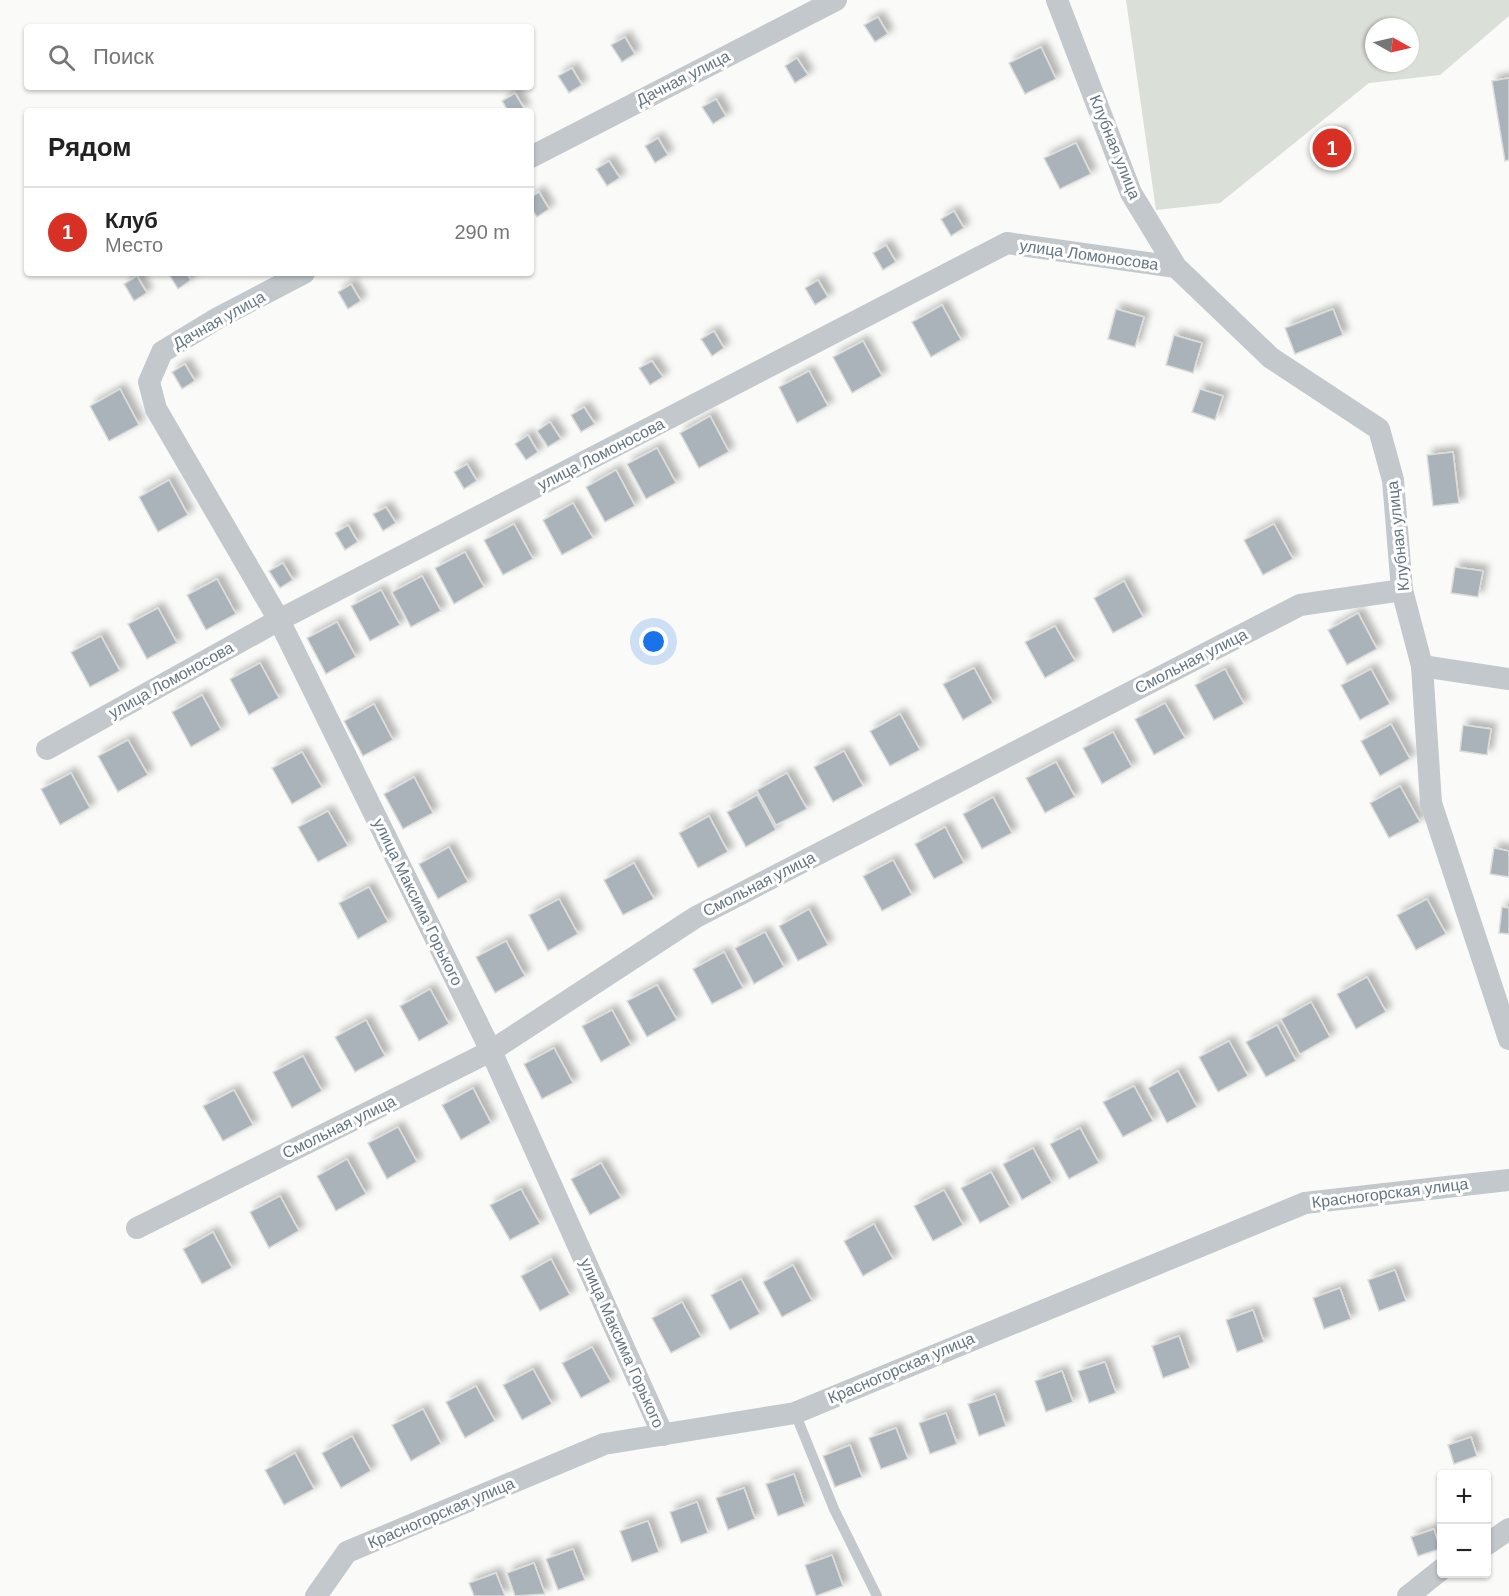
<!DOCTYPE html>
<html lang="ru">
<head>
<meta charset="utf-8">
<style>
  :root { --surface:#fff; --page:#f2f2f2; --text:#222; --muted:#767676; --line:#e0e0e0; --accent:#d93025 }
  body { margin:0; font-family:Helvetica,sans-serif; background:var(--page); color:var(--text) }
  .controls { position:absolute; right:18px; bottom:18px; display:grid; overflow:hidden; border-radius:6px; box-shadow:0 2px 4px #0004 }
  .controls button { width:54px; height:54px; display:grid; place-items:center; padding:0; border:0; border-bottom:2px solid var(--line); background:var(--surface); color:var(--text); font:30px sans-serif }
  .compass { position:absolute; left:1365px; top:18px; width:54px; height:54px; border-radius:50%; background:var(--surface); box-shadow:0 2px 4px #0004; rotate:98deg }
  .you { position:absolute; left:654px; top:642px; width:21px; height:21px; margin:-15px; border:4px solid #fff; border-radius:50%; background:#1a73e8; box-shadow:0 0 0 9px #1a73e833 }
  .badge { display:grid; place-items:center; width:39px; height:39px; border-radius:50%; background:var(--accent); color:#fff; font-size:20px; font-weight:700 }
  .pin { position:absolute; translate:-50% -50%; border:3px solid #fff; box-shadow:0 2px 6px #0006 }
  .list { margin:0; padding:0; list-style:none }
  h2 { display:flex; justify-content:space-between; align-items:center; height:78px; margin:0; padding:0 24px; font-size:26px }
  h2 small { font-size:20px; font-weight:400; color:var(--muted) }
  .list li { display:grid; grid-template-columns:39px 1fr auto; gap:18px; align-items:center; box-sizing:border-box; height:90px; padding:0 24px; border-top:2px solid var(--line) }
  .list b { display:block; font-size:22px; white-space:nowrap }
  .list p { margin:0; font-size:20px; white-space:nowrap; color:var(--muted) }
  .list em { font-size:20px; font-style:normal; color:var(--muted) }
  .icon { flex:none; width:33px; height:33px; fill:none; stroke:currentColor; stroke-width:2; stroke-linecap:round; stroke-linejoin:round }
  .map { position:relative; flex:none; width:1509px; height:1596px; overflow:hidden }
  .search { position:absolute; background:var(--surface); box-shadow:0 2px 4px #0004; left:24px; top:24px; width:510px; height:66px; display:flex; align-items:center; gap:15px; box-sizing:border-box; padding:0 21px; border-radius:6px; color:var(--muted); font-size:22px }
  .panel { position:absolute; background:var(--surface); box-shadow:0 2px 4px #0004; left:24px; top:108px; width:510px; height:168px; border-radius:6px }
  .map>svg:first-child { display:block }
</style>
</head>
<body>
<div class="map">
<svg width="1509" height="1596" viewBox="0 0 1509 1596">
  <defs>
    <filter id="shadow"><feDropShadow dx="5.5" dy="-5.5" stdDeviation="3" flood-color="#0004"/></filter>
  </defs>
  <rect width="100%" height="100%" fill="#fafaf8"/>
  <path fill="#dadfd7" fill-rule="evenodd" d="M1126 0H1509V16L1440 75 1369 83 1220 203 1156 210ZM1374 27H1410V63H1374Z"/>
  <g fill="#aab3b9" stroke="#dcdcda" stroke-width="1.5" filter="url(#shadow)">
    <polygon points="878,17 888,34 875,42 864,25"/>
    <polygon points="625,37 635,54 622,62 611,45"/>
    <polygon points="1041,47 1056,79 1025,94 1009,63"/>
    <polygon points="797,58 808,75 795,83 785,66"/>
    <polygon points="572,68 582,85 569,93 558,76"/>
    <polygon points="1509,78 1509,160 1505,161 1492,81"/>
    <polygon points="515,93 525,110 524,111 508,111 502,101"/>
    <polygon points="716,99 726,116 713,124 702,107"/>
    <polygon points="1342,132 1345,162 1322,164 1319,135"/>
    <polygon points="658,138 668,155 655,163 645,146"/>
    <polygon points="1076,143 1091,174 1060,189 1044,158"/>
    <polygon points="609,161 620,178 607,186 596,169"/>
    <polygon points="539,192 549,209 537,217 531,208 531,197"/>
    <polygon points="954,211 964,228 951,236 941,219"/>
    <polygon points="886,245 896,262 883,270 873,253"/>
    <polygon points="168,273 186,273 191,280 178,289"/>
    <polygon points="137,276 147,293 134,301 124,284"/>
    <polygon points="818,280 828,297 815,305 805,288"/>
    <polygon points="351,284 361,301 348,309 338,292"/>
    <polygon points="942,305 961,340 931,357 912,322"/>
    <polygon points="1116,309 1144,317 1135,347 1108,339"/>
    <polygon points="1333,309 1343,335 1295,354 1285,328"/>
    <polygon points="714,331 724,348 712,356 701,339"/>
    <polygon points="1174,335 1202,343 1193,373 1166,365"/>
    <polygon points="863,341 882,376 852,393 833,357"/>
    <polygon points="652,361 663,377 650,385 639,368"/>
    <polygon points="185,364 195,381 182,389 172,372"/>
    <polygon points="809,371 828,406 797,423 779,387"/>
    <polygon points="120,389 139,425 109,441 90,406"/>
    <polygon points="1200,389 1223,396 1215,420 1192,412"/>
    <polygon points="584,407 595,424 581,432 571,415"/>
    <polygon points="710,416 729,452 699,468 680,433"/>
    <polygon points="550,422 561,439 548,447 537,431"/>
    <polygon points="528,435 538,452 526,460 515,444"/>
    <polygon points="657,448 676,483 646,499 627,464"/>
    <polygon points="1453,452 1459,503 1433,506 1427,455"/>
    <polygon points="467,464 477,481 464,489 454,472"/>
    <polygon points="616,470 635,506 605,522 586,487"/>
    <polygon points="169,480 188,515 158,532 139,497"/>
    <polygon points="573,503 593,538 562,555 543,520"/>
    <polygon points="386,507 396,523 383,531 373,514"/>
    <polygon points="514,524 533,559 503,575 484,540"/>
    <polygon points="1274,524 1293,559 1263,575 1244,540"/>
    <polygon points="348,525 358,542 345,550 335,533"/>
    <polygon points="465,552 484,587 454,604 435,568"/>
    <polygon points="283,563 293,580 280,588 269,571"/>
    <polygon points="1455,567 1483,571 1478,597 1451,593"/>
    <polygon points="422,576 441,611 411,627 392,592"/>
    <polygon points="217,579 236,614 206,630 187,595"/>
    <polygon points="1124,581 1143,617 1113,633 1094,598"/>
    <polygon points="381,590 400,625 370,641 351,606"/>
    <polygon points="158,608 177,643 147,659 128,624"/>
    <polygon points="1358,613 1377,649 1347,665 1328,630"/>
    <polygon points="337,622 356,657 326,674 307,638"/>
    <polygon points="1055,626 1075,661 1045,678 1025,642"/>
    <polygon points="101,636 120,671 90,687 71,652"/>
    <polygon points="260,663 279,698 249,715 230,679"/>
    <polygon points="974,668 993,703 963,720 943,684"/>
    <polygon points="1225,669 1244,704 1214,720 1195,685"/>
    <polygon points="1371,669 1390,704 1360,720 1341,685"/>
    <polygon points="202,695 221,730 191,747 172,712"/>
    <polygon points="1165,703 1185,738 1154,755 1135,719"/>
    <polygon points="374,704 393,740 363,756 344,721"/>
    <polygon points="900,714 920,750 890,766 870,731"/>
    <polygon points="1391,724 1410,759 1380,776 1361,741"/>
    <polygon points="1463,725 1491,729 1487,755 1460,751"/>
    <polygon points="1113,732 1132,767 1102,784 1083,748"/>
    <polygon points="128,740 148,775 118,792 98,756"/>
    <polygon points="844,751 863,786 833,802 814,767"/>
    <polygon points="302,752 322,787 292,804 272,768"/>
    <polygon points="1056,762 1075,797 1045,813 1026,778"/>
    <polygon points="71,773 90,808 60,825 41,789"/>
    <polygon points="787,773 807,809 776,825 757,790"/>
    <polygon points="414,777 433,813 403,829 384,794"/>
    <polygon points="1400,786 1420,822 1389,838 1370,803"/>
    <polygon points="757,795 776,830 746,847 727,812"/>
    <polygon points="993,797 1012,833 982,849 963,814"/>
    <polygon points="328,811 348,846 318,862 298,827"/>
    <polygon points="709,816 728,852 698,868 679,833"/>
    <polygon points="945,827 964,863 934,879 915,844"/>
    <polygon points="449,847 468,882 438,899 419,864"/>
    <polygon points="1494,848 1509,851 1509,877 1490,874"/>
    <polygon points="893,860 912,895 882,911 863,876"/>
    <polygon points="634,863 654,899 623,915 604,880"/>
    <polygon points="369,887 388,922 358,939 339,903"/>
    <polygon points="559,899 578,934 548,951 529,915"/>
    <polygon points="1427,899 1446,934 1416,950 1397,915"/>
    <polygon points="1502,907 1509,908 1509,934 1499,933"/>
    <polygon points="809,909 828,945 798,961 779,926"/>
    <polygon points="765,932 784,967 754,984 735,948"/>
    <polygon points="506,941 525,976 495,993 476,957"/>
    <polygon points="724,952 743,988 712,1004 693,969"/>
    <polygon points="1367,977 1386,1012 1356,1029 1337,994"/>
    <polygon points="657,985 677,1020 647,1037 627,1001"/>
    <polygon points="430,989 449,1024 419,1041 400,1006"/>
    <polygon points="1311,1002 1330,1037 1300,1054 1281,1019"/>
    <polygon points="612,1010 631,1045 601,1062 582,1026"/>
    <polygon points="366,1020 385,1056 355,1072 335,1037"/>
    <polygon points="1277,1025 1296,1061 1266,1077 1246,1042"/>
    <polygon points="1229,1041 1248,1076 1218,1092 1199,1057"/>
    <polygon points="554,1048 573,1083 542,1099 524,1064"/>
    <polygon points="303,1056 322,1091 292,1108 273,1072"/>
    <polygon points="1178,1071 1197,1107 1167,1123 1148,1088"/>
    <polygon points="1134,1086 1153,1121 1123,1137 1103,1102"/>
    <polygon points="473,1088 491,1123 461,1140 442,1105"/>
    <polygon points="234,1090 253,1125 223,1141 203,1106"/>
    <polygon points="398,1127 417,1162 387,1179 368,1143"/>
    <polygon points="1080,1128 1099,1163 1069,1179 1050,1144"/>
    <polygon points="1033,1148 1052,1183 1022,1200 1003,1164"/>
    <polygon points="347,1159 366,1194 336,1211 317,1176"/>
    <polygon points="601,1163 621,1198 590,1215 571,1179"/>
    <polygon points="991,1172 1010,1207 980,1223 961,1188"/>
    <polygon points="521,1189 540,1224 510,1240 490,1205"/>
    <polygon points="944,1190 963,1225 933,1241 914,1206"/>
    <polygon points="280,1196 299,1231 269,1248 250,1212"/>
    <polygon points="874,1224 893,1259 863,1276 844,1241"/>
    <polygon points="213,1232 232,1268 202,1284 183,1249"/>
    <polygon points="551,1259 570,1295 540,1311 521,1276"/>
    <polygon points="793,1265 812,1301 782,1317 763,1282"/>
    <polygon points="1395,1270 1406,1301 1379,1311 1368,1280"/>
    <polygon points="741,1279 760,1314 730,1330 711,1295"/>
    <polygon points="1340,1288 1351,1319 1324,1329 1313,1298"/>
    <polygon points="682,1302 701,1337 671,1353 652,1318"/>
    <polygon points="1253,1310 1264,1342 1237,1352 1226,1320"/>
    <polygon points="1179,1336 1190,1368 1163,1378 1152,1346"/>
    <polygon points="592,1347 611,1382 581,1398 562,1363"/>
    <polygon points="1105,1362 1116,1393 1089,1403 1078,1371"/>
    <polygon points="533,1369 552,1404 522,1420 503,1385"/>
    <polygon points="1062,1371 1073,1402 1046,1412 1035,1381"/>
    <polygon points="476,1386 495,1421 465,1438 446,1402"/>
    <polygon points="995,1394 1006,1426 979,1436 968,1404"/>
    <polygon points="423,1409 441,1444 411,1461 392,1425"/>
    <polygon points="946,1413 957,1444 930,1454 919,1423"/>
    <polygon points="896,1428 908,1459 881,1469 869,1438"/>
    <polygon points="352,1436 371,1471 341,1488 322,1453"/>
    <polygon points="1471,1437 1477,1456 1454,1464 1448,1445"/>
    <polygon points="850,1445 862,1477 835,1487 823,1456"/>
    <polygon points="295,1453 314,1489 284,1505 265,1470"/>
    <polygon points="794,1474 805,1506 778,1516 766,1484"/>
    <polygon points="744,1488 755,1519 728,1530 716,1498"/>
    <polygon points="697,1502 708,1533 681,1543 670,1512"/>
    <polygon points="648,1521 659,1552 632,1562 620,1531"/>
    <polygon points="1434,1529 1440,1549 1418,1556 1411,1537"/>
    <polygon points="573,1549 585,1580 558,1590 546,1559"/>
    <polygon points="832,1555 843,1586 816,1596 805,1565"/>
    <polygon points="534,1563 545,1594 515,1596 507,1573"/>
    <polygon points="496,1573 505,1596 474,1596 469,1583"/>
  </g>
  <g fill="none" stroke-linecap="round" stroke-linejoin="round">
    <polyline stroke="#c3c8cc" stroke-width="10" points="795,1413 834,1509 877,1596"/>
    <g stroke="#c3c8cc" stroke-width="22">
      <polyline points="1057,0 1131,193 1176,267 1271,358 1379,429 1393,480 1402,590 1422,666 1431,803 1509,1039"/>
      <polyline points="531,157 836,0"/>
      <polyline points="304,273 218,318 162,352 149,382 156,409 279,620 491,1051 663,1435"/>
      <polyline points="1422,666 1509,679"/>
      <polyline points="47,749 279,620 1007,243 1176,267"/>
      <polyline points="137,1228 491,1051 696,917 1300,605 1402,590"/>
      <polyline points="1486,1545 1509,1529"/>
      <polyline points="316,1596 347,1552 604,1444 795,1413 1305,1203 1509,1180"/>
      <polyline points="1408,1596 1442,1569"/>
    </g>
  </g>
  <g text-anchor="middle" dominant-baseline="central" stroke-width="6" stroke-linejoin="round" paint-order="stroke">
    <g font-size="16" fill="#657683" stroke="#fff">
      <text transform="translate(683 78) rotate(-27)">Дачная улица</text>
      <text transform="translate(1115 147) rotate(68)">Клубная улица</text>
      <text transform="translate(1089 255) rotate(8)">улица Ломоносова</text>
      <text transform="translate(219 320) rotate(-29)">Дачная улица</text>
      <text transform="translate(601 454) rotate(-27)">улица Ломоносова</text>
      <text transform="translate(1398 536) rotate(-96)">Клубная улица</text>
      <text transform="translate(1191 661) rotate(-27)">Смольная улица</text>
      <text transform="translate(171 680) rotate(-29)">улица Ломоносова</text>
      <text transform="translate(759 884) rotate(-27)">Смольная улица</text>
      <text transform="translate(418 902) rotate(64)">улица Максима Горького</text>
      <text transform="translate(339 1127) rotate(-26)">Смольная улица</text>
      <text transform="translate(1390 1193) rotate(-7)">Красногорская улица</text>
      <text transform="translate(622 1343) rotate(66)">улица Максима Горького</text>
      <text transform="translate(901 1368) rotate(-23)">Красногорская улица</text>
      <text transform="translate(441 1513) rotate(-23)">Красногорская улица</text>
    </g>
  </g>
</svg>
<div class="controls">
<button>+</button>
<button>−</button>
</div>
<svg class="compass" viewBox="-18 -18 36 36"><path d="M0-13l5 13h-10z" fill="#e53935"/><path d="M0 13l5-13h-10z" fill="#767676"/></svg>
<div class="you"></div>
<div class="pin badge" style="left:1332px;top:148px">1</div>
<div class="search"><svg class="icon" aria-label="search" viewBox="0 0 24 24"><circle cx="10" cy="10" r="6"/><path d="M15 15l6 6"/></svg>Поиск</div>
<section class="panel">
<h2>Рядом<small></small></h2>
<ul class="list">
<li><span class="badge">1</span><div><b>Клуб</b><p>Место</p></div><em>290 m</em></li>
</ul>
</section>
</div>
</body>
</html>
